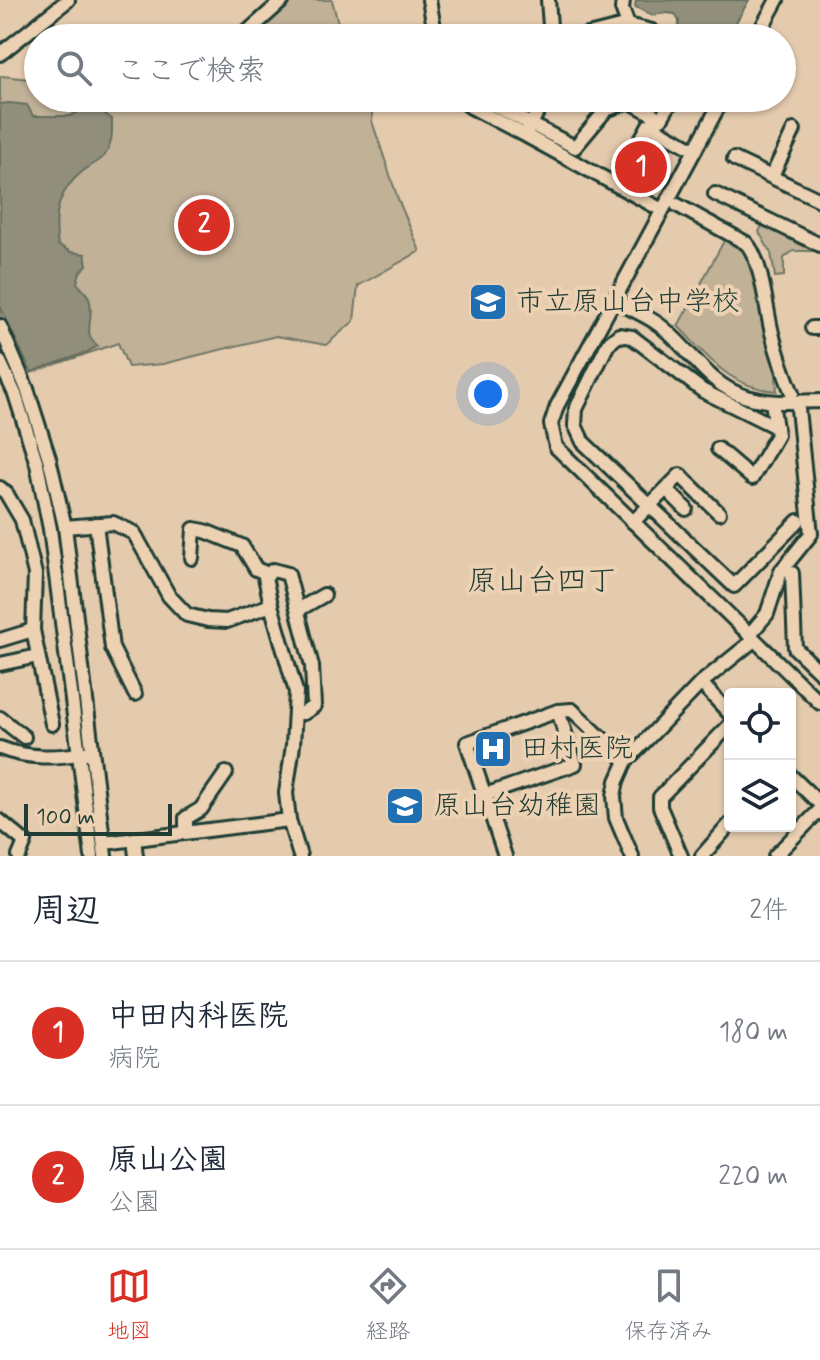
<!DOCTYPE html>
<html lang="ja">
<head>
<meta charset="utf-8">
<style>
  :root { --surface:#fff; --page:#f2f2f3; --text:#1f2937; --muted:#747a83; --line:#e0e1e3; --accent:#d93025 }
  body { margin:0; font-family:Mynerve,"Klee One",sans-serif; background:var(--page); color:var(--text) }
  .controls { position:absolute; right:24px; bottom:24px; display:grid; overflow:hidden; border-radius:8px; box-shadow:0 2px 6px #0004 }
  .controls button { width:72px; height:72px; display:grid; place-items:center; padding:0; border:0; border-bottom:2px solid var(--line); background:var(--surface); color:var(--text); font:40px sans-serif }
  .scale { position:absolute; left:24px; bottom:20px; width:148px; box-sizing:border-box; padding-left:8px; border:4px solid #1f3d34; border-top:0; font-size:22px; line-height:28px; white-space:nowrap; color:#1f3d34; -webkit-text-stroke:6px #edd1b3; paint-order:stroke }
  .you { position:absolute; left:488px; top:394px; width:28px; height:28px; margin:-20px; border:6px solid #fff; border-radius:50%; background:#1a73e8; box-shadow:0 0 0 12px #1a73e833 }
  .badge { display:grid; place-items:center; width:52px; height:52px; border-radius:50%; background:var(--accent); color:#fff; font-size:26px; font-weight:700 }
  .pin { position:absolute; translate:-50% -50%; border:4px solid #fff; box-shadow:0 2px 8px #0006 }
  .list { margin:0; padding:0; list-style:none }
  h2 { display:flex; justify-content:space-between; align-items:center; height:104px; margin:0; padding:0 32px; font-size:34px }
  h2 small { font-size:26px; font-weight:400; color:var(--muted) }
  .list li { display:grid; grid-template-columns:52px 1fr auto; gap:24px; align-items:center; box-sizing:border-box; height:144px; padding:0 32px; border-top:2px solid var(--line) }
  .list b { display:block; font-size:30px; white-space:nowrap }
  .list p { margin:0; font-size:26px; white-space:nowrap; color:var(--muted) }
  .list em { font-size:26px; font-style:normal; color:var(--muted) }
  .icon { flex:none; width:44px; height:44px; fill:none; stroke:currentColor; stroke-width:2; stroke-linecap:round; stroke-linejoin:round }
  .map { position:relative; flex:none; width:820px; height:856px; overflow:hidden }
  .search { position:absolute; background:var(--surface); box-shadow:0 2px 6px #0004; left:24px; right:24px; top:24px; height:88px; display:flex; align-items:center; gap:20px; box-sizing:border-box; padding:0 28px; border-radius:44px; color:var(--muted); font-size:30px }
  .sheet { height:392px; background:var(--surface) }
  nav { display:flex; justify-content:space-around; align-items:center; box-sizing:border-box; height:112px; border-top:2px solid var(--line); background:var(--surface); font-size:22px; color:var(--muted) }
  nav a { display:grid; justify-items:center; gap:4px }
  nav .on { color:var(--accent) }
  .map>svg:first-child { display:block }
</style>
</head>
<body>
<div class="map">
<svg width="820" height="856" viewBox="0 0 820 856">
  <rect width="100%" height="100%" fill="#e5cbae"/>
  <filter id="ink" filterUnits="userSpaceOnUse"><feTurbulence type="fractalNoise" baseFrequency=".0125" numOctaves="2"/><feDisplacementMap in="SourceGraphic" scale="16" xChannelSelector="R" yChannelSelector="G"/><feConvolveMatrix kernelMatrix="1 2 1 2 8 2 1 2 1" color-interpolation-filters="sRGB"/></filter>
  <g filter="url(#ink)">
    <g fill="#c0b197" stroke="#707766" stroke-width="2">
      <polygon points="292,0 332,0 342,38 249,38 280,7"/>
      <polygon points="2,76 38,80 38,98 372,98 372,121 398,199 420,251 358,286 354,321 326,345 276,336 163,364 128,367 118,343 28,374 0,313 0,77"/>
      <polygon points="765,218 818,243 814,251 793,251 784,258 784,276 775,277 771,253 759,232"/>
      <path d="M725 239 750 254 764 331 780 375 776 376 777 391C729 388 708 357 678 326Z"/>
    </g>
    <g fill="#918f7b" stroke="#636e5f" stroke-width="2">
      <polygon points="636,0 749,0 727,38 678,38 679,21 675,14 666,13 652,15 635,7"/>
      <path d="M9 103 27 105 33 116H70L93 105 112 119C112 132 113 145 104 156 99 162 90 165 83 171 58 191 53 213 58 245L71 252 85 254 87 265 80 272 77 283C81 288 87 293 89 298 96 317 80 334 98 346L85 353 31 372 0 306V104Z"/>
    </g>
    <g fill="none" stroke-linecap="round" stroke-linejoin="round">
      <g stroke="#1f3d34" stroke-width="18">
        <g id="minor">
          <polyline points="429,0 436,38"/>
          <polyline points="548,0 551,38"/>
          <polyline points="628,25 652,31 654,38"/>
          <polyline points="243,36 283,0"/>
          <polyline points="576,38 628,25 622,9 623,0"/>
          <polyline points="756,38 777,0"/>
          <polyline points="0,54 68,0"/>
          <polyline points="459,98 471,107 525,135 662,210"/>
          <polyline points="480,98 575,147 606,110 629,101 661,119 673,98"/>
          <polyline points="723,98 557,406 551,424 556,447 820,703"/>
          <polyline points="527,132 542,103 540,98"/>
          <polyline points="734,159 820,200"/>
          <polyline points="772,176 794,130"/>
          <polyline points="616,184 649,125 695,150"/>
          <polyline points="715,194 820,245"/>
          <path d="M677 205 746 243C762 259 766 310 772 333 777 353 784 373 792 393"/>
          <path d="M614 300C628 308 644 314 658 324 689 346 707 386 747 397 771 404 795 402 820 401"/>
          <polyline points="0,326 27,389 49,458 65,527 105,856"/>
          <polyline points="812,328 820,328"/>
          <polyline points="0,362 15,394 37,464 50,529 92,856"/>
          <polyline points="776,427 703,391 632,337 619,335 608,344 576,409 575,425 583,442 734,586 798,521"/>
          <polyline points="718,449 752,478 777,435 772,402"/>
          <polyline points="0,488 6,493 22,520 35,574 33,630 52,724"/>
          <polyline points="666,489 686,509"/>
          <polyline points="633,522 680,475 719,513"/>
          <polyline points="96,524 112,648 135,694"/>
          <polyline points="65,527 113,523 134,533 169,596 187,615 208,620 227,621 271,605"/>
          <polyline points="192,558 194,529 205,531 242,546 256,569 268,574"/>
          <polyline points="792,573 795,648 820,672"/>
          <polyline points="298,610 324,595"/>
          <polyline points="749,635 767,614 781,571 811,534 798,409"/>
          <polyline points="0,640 33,630"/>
          <polyline points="0,664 38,656"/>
          <polyline points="701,683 730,714"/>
          <polyline points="295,713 304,713 314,706 312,666 288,574 273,570 265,577 271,605 296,692 293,745 286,793 289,820 300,856"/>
          <polyline points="0,718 24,737"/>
          <path d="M0 748C28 759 56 758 85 753"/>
          <polyline points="790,775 820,804"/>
          <polyline points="485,795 575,764 558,711"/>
          <polyline points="0,821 25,842 19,856"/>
          <polyline points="186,832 186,818 201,809 226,773"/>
          <polyline points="134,839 136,856"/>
          <polyline points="104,843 289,820"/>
          <polyline points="505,856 467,743 558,711 572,710 626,761"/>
          <polyline points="632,856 616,818 614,796 617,781 626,761 701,683 754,640"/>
          <polyline points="681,856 660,807 660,797 730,725"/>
          <polyline points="702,856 730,824"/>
          <polyline points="775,856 820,810"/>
        </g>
      </g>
      <use href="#minor" stroke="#edd1b3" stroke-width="12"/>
    </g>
  </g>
  <defs>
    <g id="school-square" transform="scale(2)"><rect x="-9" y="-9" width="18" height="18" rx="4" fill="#1f6fb2" stroke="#edd1b3"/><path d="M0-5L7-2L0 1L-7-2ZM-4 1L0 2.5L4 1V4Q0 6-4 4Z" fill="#fff"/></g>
    <g id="hospital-square" transform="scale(2)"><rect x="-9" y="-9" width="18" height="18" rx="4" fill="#1f6fb2" stroke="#edd1b3"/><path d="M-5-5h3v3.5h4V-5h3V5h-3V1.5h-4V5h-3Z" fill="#fff"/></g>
  </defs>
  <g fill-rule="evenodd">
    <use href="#school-square" x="488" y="302"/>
    <use href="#hospital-square" x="493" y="749"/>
    <use href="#school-square" x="405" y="806"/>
  </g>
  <g text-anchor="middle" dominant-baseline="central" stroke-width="8" stroke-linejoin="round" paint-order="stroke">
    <g font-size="28" fill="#1f3d34" stroke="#edd1b3" text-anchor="start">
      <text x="516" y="302">市立原山台中学校</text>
      <text x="521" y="749">田村医院</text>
      <text x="433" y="806">原山台幼稚園</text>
    </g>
    <g font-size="30" fill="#1f3d34" stroke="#edd1b3">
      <text x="542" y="581">原山台四丁</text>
    </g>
  </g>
</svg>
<div class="controls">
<button><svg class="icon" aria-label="locate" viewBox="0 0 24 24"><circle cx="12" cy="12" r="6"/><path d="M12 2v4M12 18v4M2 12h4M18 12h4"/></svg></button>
<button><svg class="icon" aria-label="layers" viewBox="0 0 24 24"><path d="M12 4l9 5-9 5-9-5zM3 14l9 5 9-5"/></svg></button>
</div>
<div class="scale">100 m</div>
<div class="you"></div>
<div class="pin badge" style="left:641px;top:167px">1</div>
<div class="pin badge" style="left:204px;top:225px">2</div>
<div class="search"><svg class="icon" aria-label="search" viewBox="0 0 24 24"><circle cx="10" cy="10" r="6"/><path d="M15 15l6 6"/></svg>ここで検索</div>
</div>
<section class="sheet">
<h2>周辺<small>2件</small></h2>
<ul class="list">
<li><span class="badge">1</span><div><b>中田内科医院</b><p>病院</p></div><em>180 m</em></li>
<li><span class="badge">2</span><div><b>原山公園</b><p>公園</p></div><em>220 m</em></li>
</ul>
</section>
<nav>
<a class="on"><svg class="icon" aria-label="map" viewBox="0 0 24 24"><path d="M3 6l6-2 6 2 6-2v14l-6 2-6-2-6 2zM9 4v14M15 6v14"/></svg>地図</a>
<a><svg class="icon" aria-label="directions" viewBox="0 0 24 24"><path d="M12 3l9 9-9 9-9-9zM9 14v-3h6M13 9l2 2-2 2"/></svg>経路</a>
<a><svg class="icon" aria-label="saved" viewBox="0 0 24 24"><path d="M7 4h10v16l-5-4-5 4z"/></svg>保存済み</a>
</nav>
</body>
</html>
